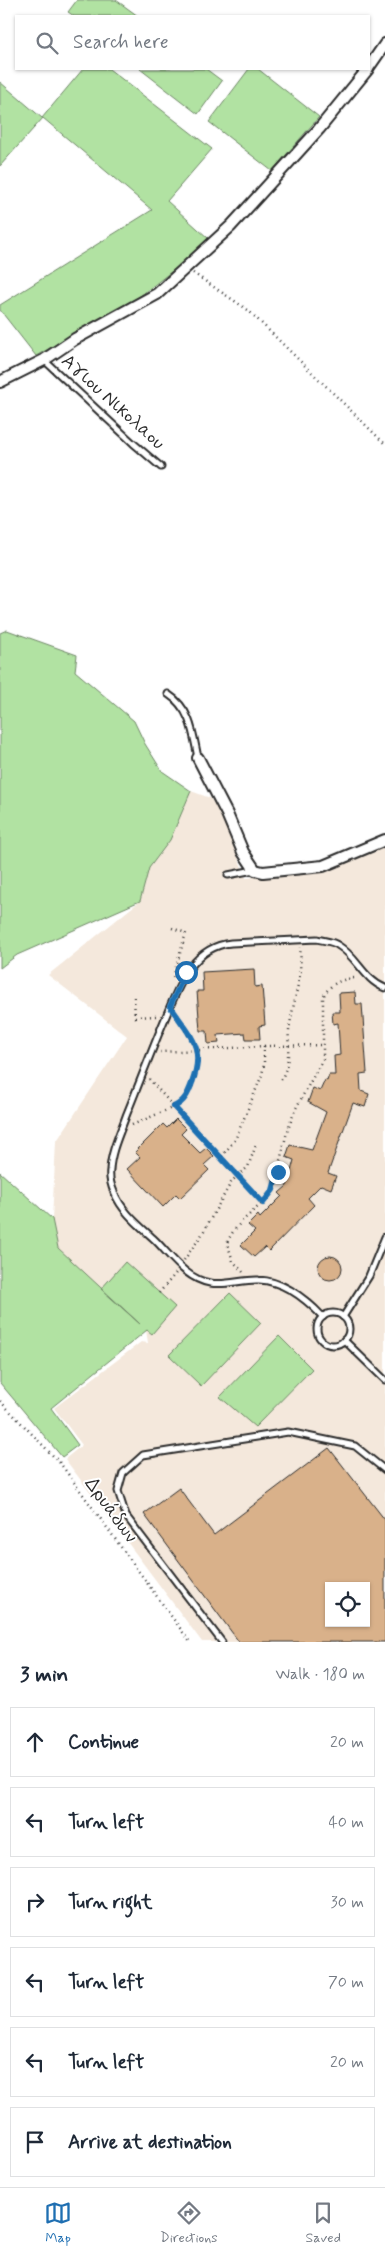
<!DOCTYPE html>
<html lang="en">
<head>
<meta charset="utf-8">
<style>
  :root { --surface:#fff; --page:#f2f2f3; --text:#1f2937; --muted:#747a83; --line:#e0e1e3; --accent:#1f6fb2 }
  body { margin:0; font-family:Mynerve,sans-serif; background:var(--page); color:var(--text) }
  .controls { position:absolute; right:15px; bottom:15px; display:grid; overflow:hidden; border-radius:0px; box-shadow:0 1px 4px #0004 }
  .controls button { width:45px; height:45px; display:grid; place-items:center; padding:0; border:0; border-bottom:1px solid var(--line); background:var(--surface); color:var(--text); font:25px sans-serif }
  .stop { position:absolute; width:15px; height:15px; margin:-11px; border:4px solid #1f6fb2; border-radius:50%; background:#fff }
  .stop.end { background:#1f6fb2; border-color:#fff; box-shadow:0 1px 5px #0008 }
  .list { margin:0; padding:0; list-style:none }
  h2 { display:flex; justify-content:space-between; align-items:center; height:65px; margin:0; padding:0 20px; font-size:21px }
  h2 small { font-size:16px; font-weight:400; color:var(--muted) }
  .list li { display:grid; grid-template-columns:32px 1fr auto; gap:15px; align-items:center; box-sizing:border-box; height:70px; margin:0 10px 10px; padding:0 10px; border:1px solid var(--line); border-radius:0px }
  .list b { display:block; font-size:19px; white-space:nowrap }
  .list em { font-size:16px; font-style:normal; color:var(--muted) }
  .icon { flex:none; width:28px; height:28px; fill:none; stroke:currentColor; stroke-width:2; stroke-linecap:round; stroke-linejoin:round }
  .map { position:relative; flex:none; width:385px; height:1642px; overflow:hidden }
  .search { position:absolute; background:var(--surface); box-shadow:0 1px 4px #0004; left:15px; right:15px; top:15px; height:55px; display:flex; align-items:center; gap:12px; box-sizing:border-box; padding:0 18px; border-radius:0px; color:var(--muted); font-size:19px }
  .sheet { height:545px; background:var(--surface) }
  nav { display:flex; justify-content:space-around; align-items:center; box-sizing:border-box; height:70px; border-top:1px solid var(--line); background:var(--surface); font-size:14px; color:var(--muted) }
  nav a { display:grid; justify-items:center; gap:2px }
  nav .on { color:var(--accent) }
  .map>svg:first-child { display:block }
</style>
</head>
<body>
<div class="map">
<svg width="385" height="1642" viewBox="0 0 385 1642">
  <rect width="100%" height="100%" fill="#fff"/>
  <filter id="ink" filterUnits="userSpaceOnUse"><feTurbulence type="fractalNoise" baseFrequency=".02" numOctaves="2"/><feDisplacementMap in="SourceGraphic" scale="10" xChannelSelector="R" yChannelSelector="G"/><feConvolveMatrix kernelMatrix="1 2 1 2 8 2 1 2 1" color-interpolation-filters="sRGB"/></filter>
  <g filter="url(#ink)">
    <path fill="#f4e8dc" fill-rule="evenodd" d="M191 791 210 798 215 805 224 820 246 878 324 870 385 844V1642H202L65 1459 82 1445 54 1408 141 1342 148 1343 146 1330 58 1248 52 1219 56 1142 127 1036 48 975 140 901 149 868 170 840ZM329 1586H366V1623H329Z"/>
    <g fill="#b1e2a2" stroke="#6e8666">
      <polygon points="77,0 116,0 138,16 74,16 68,12"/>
      <polygon points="83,69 109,69 212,149 167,201 208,238 185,261 140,296 36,356 0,310 0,305 152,210 43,118 0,166 0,82 42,118"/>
      <polygon points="140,69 206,69 222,81 198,114"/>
      <polygon points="249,69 258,69 319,117 272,171 209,122"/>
      <polygon points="7,630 77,655 75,671 134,721 145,744 162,771 191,791 170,840 149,868 140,901 17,955 0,968 0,633"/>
      <polygon points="0,1172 52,1219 58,1248 140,1324 101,1289 125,1262 175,1307 152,1334 147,1330 51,1408 78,1445 62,1457 0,1383"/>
      <polygon points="230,1293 261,1323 201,1386 169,1355"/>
      <polygon points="279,1336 312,1369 255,1427 220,1397"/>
    </g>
    <g fill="#d9b18a" stroke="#2b2b2b" fill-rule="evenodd">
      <polygon points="254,969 255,987 262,986 265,1025 259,1026 260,1039 246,1039 245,1033 218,1035 219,1043 208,1044 207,1031 200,1031 197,991 203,991 202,972"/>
      <polygon points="355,992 356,1004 362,1004 367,1073 360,1074 361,1091 369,1094 365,1107 353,1103 328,1173 336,1176 331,1189 321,1185 308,1198 314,1205 269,1251 265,1247 254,1257 241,1245 255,1231 248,1225 258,1215 260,1218 282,1196 279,1193 287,1186 294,1160 286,1157 290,1145 312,1150 326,1112 308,1102 313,1088 320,1091 325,1080 327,1081 329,1075 335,1075 334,1056 340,1055 338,1023 333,1024 332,1012 340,1012 339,993"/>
      <polygon points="176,1119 186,1129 181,1134 200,1153 206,1148 214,1156 204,1165 209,1170 180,1198 176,1194 163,1207 127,1169 140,1157 135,1152 163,1124 167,1128"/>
      <circle cx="330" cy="1268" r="12"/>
      <path d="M329 1448 385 1520V1642H239L144 1514 179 1488 214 1535ZM329 1586H366V1623H329Z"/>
    </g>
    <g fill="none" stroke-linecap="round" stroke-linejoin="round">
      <g stroke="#2b2b2b" stroke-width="9">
        <g id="service">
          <polyline points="44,360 133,443 161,467"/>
          <path d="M168 694C191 709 193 733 198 758"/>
          <polyline points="228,875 254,870"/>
          <circle cx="333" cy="1329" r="16"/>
          <path d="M323 1317C307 1300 284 1281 259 1280 243 1279 227 1286 210 1283 186 1279 171 1256 155 1240 139 1225 122 1212 114 1192 111 1185 109 1177 110 1170 111 1151 120 1133 126 1116 139 1084 151 1052 164 1021 178 988 191 947 231 943L317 939C324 941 333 941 339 946 357 957 364 980 385 988"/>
          <polyline points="343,1317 369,1276 385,1237"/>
          <polyline points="344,1340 385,1380"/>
          <polyline points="222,1642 126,1516 118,1491 123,1473 143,1455 288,1432 355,1446 385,1470"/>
        </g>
      </g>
      <g stroke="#2b2b2b" stroke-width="14">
        <g id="minor">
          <polyline points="369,67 385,44"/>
          <polyline points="0,382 44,360 75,339 157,294 231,226 319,129 368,69"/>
          <polyline points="198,758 227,814 243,852 255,870 263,872 323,866 385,840"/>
        </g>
      </g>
      <g stroke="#2b2b2b" stroke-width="2.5" stroke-dasharray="1 4" stroke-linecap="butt">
        <polyline points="193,273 248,310 385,444"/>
        <polyline points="172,928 186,933 173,977"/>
        <polyline points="134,997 135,1017 156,1016"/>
        <polyline points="264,1046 323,1045"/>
        <path d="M149 1079 174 1107C193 1097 199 1070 198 1050L160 1052"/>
        <path d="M281 1080C291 1061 287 1051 289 1031 293 1001 303 977 300 947"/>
        <polyline points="132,1125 174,1107 221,1157 235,1140 262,1075 264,1064 264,1046 198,1050 175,1013"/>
        <polyline points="221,1157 263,1203"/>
        <polyline points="184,1260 201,1236 232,1181 248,1167 256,1145"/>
        <path d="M243 1272 233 1261 227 1243C236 1220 260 1210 273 1190L287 1132 295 1110 323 1059V997C330 983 343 978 358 978"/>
        <polyline points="159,1293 176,1273"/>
        <polyline points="0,1401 60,1463 190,1642"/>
      </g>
      <use href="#service" stroke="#fff" stroke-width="5"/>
      <use href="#minor" stroke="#fff" stroke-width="10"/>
    </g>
  </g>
  <g fill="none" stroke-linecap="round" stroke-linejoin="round" filter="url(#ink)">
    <path stroke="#1f6fb2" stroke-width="6" d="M186 972 170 1006C190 1036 206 1046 192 1083 188 1094 185 1101 174 1107L263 1203 273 1190 278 1172"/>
  </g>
  <g text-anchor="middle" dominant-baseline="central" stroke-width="4" stroke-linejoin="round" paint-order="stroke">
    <g font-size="19" fill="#2b2b2b" stroke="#fff">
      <text transform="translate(113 402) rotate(42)">Αγιου Νικολαου</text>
      <text transform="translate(111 1510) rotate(54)">Δρυάδων</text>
    </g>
  </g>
</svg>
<div class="controls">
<button><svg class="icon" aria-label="locate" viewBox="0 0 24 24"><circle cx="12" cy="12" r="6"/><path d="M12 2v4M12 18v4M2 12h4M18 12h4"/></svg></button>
</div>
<div class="stop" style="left:186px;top:972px"></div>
<div class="stop end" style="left:278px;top:1172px"></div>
<div class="search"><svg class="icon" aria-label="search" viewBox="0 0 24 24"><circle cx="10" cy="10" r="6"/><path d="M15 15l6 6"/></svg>Search here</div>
</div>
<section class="sheet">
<h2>3 min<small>Walk · 180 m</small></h2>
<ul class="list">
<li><svg class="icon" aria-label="ahead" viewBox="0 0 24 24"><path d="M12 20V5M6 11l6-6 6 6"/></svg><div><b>Continue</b></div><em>20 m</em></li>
<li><svg class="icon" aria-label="left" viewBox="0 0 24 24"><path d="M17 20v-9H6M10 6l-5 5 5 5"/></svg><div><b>Turn left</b></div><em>40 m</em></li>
<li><svg class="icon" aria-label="right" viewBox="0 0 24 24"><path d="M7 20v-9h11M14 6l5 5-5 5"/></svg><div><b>Turn right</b></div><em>30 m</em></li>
<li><svg class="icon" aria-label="left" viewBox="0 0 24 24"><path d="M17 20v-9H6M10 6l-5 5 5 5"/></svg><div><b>Turn left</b></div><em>70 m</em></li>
<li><svg class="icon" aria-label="left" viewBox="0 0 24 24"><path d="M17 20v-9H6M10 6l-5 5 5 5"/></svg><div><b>Turn left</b></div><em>20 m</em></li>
<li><svg class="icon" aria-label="arrive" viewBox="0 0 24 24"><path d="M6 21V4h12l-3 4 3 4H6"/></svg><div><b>Arrive at destination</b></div></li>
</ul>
</section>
<nav>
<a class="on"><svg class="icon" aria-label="map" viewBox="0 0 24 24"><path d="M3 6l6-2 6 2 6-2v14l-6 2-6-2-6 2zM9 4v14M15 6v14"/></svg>Map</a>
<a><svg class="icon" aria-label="directions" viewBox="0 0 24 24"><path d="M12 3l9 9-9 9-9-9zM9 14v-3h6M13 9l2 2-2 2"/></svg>Directions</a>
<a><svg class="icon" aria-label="saved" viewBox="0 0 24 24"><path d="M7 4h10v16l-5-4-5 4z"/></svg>Saved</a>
</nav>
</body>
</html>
